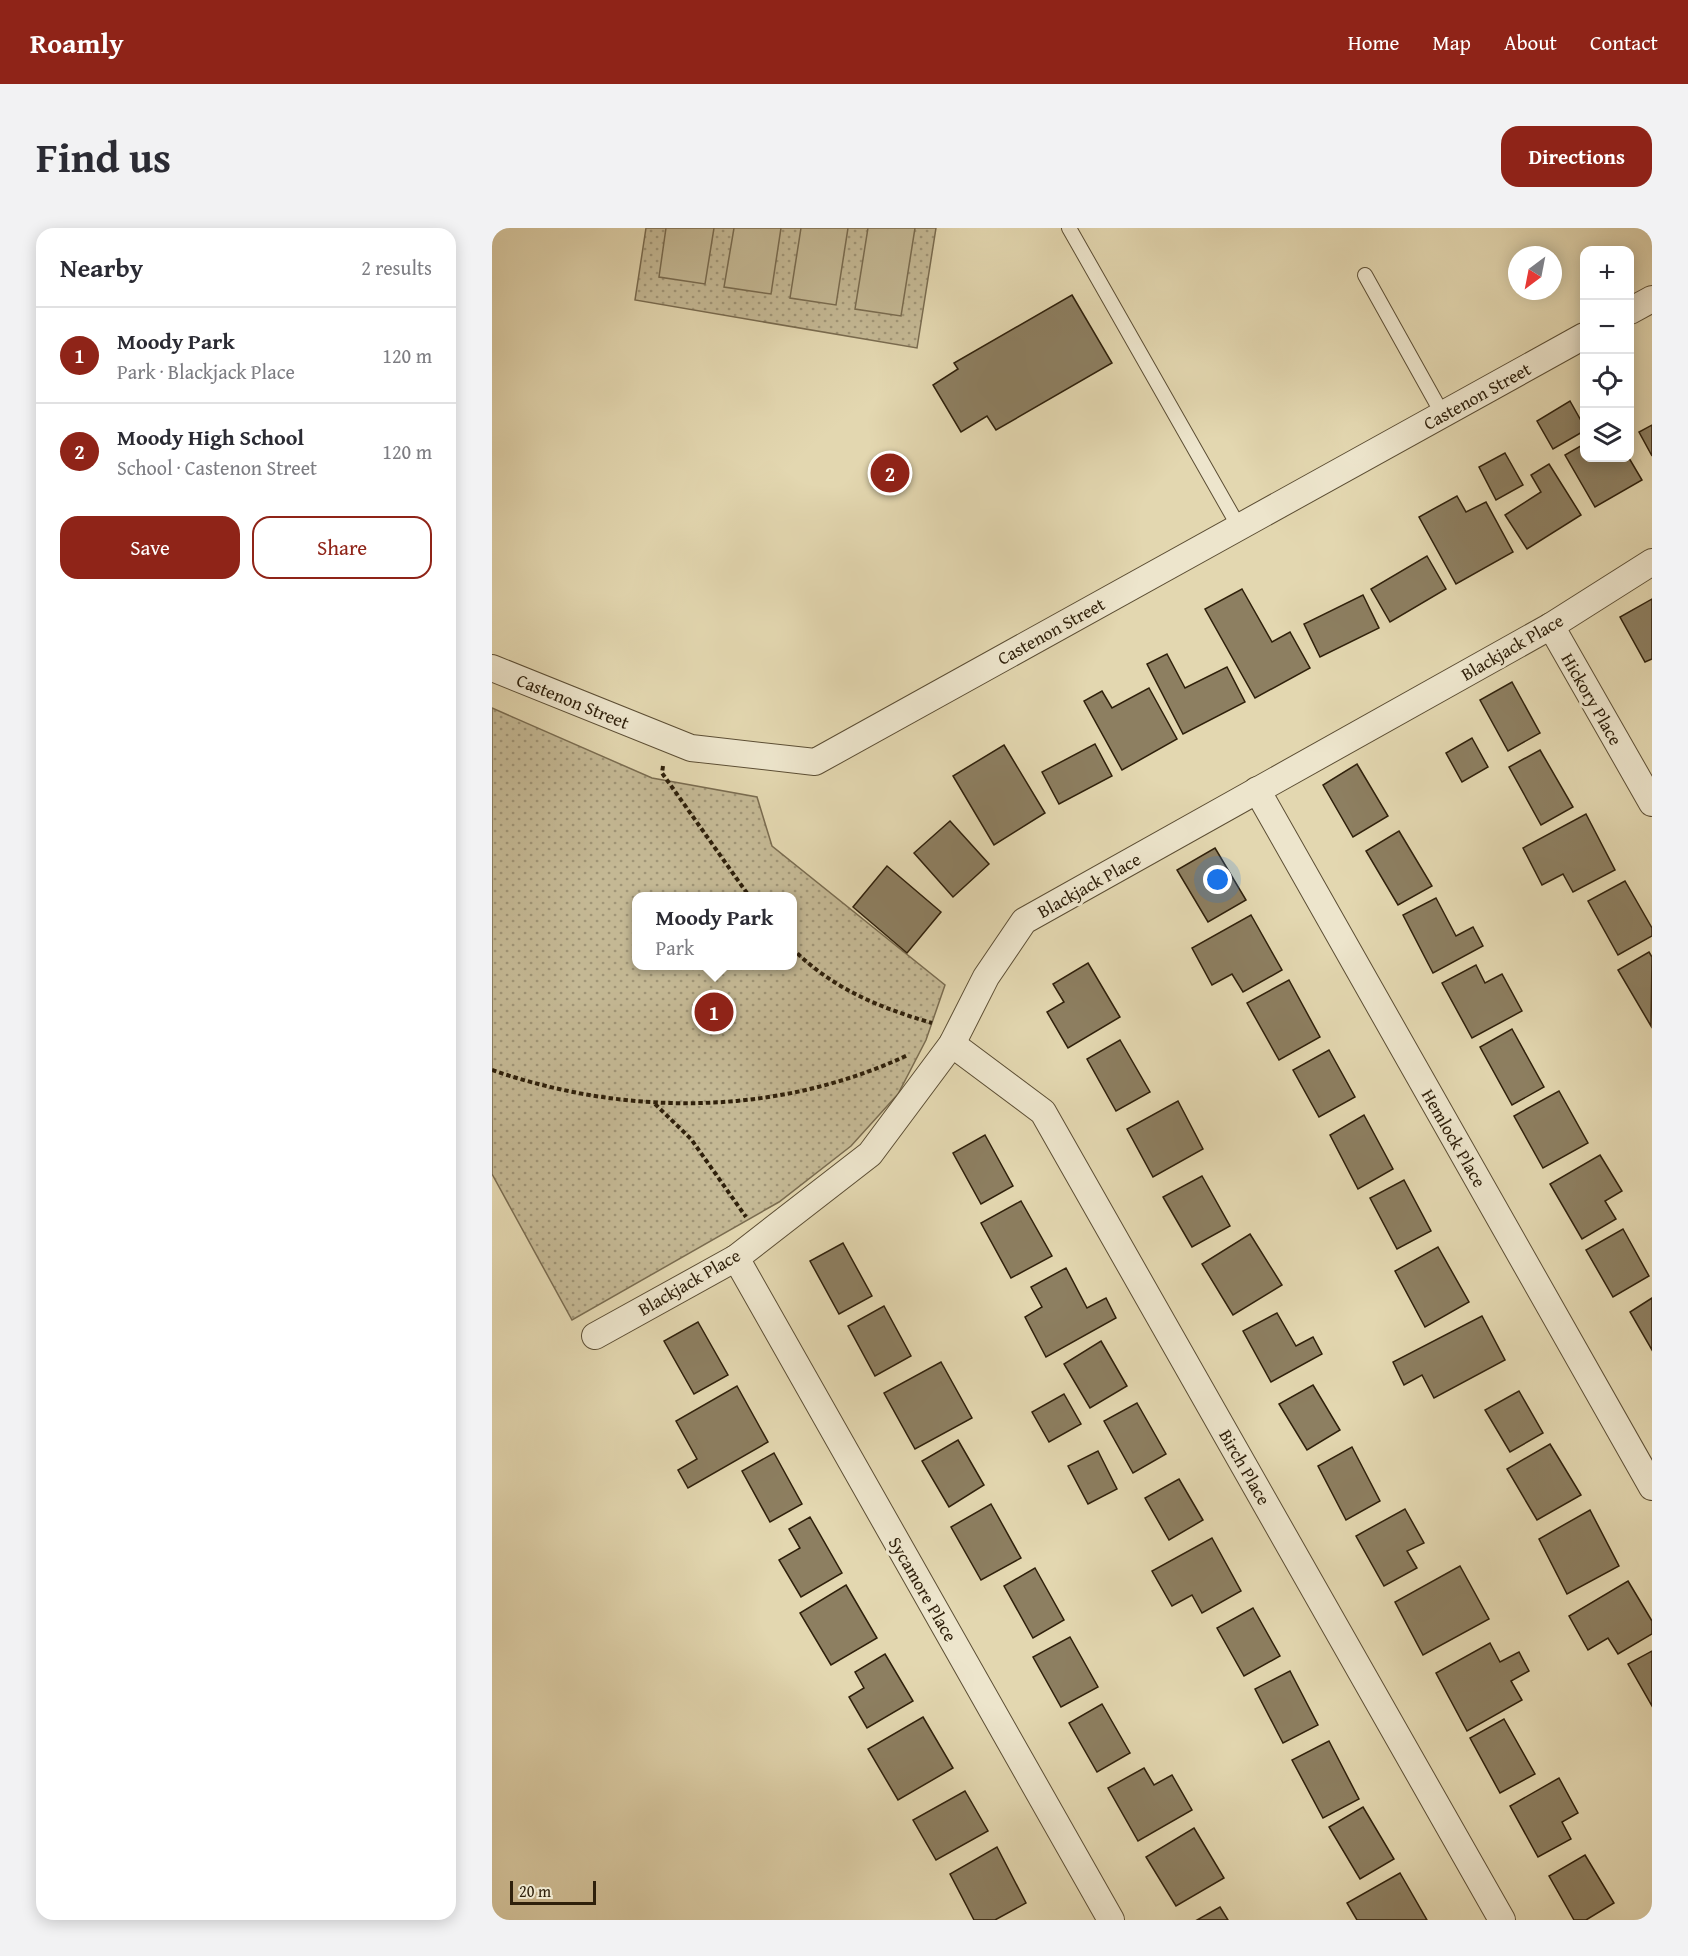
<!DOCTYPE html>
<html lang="en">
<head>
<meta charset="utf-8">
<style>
  :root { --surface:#fff; --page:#f2f2f3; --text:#2b2b33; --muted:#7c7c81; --line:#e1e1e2; --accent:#8f2418 }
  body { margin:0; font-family:"Gentium Book Plus",serif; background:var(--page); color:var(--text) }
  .controls { position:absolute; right:18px; top:18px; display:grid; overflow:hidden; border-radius:12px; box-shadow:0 3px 15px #0003 }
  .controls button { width:54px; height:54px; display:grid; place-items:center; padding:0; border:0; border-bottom:2px solid var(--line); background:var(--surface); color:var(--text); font:30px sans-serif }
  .compass { position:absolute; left:1016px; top:18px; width:54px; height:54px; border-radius:50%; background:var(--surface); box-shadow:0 3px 15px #0003; rotate:212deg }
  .scale { position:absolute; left:18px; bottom:15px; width:86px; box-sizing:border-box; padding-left:6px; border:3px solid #2f200b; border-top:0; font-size:16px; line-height:21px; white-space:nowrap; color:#2f200b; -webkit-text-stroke:4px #ede5cc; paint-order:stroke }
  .you { position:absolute; left:726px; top:652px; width:21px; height:21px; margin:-15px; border:4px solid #fff; border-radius:50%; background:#1a73e8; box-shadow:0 0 0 9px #1a73e833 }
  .badge { display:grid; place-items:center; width:39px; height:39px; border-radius:50%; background:var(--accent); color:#fff; font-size:20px; font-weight:700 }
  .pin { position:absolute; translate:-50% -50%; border:3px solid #fff; box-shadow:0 2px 6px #0006 }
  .popup { position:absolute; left:140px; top:664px; width:165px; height:78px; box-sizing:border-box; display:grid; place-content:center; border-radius:12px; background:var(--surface); filter:drop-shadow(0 2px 4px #0005); font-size:20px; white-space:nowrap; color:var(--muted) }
  .popup b { font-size:22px; color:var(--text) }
  .popup::after { content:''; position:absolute; left:50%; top:100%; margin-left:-12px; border:12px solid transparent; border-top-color:var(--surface) }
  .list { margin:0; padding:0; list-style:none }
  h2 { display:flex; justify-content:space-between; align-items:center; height:78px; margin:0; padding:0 24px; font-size:26px }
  h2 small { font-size:20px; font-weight:400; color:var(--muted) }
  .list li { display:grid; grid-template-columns:39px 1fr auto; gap:18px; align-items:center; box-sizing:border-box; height:96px; padding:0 24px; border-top:2px solid var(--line) }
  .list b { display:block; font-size:22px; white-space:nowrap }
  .list p { margin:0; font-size:20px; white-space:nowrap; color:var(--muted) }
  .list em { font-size:20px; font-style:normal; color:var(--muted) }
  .actions { display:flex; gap:12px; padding:18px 24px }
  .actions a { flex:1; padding:14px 0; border:2px solid var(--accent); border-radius:18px; text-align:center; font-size:21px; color:var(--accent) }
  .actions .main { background:var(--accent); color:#fff }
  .icon { flex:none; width:33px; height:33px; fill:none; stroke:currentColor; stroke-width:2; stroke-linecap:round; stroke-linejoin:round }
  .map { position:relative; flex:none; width:1160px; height:1692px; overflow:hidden; border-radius:18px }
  header { display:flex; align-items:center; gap:36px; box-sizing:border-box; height:84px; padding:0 30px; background:var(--accent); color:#fff }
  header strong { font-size:28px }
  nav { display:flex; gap:33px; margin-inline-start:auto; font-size:21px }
  .intro { display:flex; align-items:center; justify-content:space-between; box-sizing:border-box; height:144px; padding:0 36px }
  h1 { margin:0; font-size:42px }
  .button { padding:15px 27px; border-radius:18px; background:var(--accent); color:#fff; font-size:21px; font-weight:700 }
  main { display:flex; gap:36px; padding:0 36px }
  aside { flex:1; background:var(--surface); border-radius:18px; box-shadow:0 3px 15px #0003 }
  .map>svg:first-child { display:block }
</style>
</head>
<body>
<header>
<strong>Roamly</strong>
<nav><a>Home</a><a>Map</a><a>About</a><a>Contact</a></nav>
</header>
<div class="intro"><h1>Find us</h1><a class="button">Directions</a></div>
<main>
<aside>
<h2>Nearby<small>2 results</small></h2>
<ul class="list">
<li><span class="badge">1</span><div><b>Moody Park</b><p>Park · Blackjack Place</p></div><em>120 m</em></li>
<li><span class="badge">2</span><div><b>Moody High School</b><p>School · Castenon Street</p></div><em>120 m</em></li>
</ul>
<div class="actions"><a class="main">Save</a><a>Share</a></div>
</aside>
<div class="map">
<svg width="1160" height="1692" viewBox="0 0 1160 1692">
  <defs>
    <pattern id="grass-dots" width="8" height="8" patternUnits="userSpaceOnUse" patternTransform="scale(1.5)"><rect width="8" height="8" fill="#c4b894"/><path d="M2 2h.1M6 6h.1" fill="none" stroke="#a09577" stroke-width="1.8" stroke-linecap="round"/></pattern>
  </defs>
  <rect width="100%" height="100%" fill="#e3d7b0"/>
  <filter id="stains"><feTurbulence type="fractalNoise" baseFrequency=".00333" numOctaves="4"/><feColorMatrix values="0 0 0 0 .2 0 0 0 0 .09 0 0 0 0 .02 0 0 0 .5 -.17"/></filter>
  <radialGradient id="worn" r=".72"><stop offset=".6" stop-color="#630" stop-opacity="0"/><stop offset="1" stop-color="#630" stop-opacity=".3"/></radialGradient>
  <g fill="url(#grass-dots)" stroke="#7a6c50" stroke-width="1.5" fill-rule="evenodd">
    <polygon points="154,0 444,0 425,120 143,72"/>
    <path d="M0 480 160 550 265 569 280 618 453 757 434 812 406 866 359 918 287 974 80 1092 0 946ZM300 668V738H144V668Z"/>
  </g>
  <g fill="#c4b894" stroke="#7a6c50" stroke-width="1.5">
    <polygon points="174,0 222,0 213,56 167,49"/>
    <polygon points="242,0 289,0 279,66 232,59"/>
    <polygon points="309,0 356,0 344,77 298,70"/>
    <polygon points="376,0 423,0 409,88 363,81"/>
  </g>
  <g fill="#8d7f61" stroke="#2f200b" stroke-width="1.5">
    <polygon points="580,67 620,135 504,202 495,188 469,204 441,157 466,141 462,135"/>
    <polygon points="1078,173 1092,198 1092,203 1061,221 1045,193"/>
    <polygon points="1160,197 1160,228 1147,204"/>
    <polygon points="1092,216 1092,230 1137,230 1150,252 1103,279 1073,227"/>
    <polygon points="1013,225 1031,257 1004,272 987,239"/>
    <polygon points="1057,236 1089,287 1035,321 1013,287 1049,264 1039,247"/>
    <polygon points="965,268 974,284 994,274 1021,324 964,356 927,289"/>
    <polygon points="935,328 954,361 898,394 879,361"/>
    <polygon points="750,361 780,414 798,404 818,440 763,470 713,381"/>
    <polygon points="871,367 887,400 828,429 812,396"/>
    <polygon points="1160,371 1160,431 1153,434 1128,389"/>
    <polygon points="675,426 693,460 735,439 753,474 691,506 655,436"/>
    <polygon points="1020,454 1048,505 1016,523 988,472"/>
    <polygon points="657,460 685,511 630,542 592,473 610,463 620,480"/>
    <polygon points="980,510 996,539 970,554 954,525"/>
    <polygon points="603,516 620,548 567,576 550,544"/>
    <polygon points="512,517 553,585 502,617 461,548"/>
    <polygon points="1048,522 1081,579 1049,597 1017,539"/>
    <polygon points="865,536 896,588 861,609 831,557"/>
    <polygon points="1094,586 1123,642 1081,664 1071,646 1050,657 1031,620"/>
    <polygon points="458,593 497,636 461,669 422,625"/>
    <polygon points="907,603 940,658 906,677 874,623"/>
    <polygon points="723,620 754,672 716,694 685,642"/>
    <polygon points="395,638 449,684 415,725 361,679"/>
    <polygon points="1133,653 1160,700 1160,708 1126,727 1096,673"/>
    <polygon points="944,670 964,708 981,699 991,718 941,745 911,687"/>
    <polygon points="759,687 790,742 751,764 740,746 720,757 700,720"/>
    <polygon points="1157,724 1160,729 1159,798 1126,742"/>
    <polygon points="596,735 628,789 576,820 555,784 572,774 561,756"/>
    <polygon points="984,737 993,755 1010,746 1030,783 980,810 950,755"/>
    <polygon points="797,752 828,809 787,832 755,775"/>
    <polygon points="1020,801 1052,859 1020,877 988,819"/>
    <polygon points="628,812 658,864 624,883 595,831"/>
    <polygon points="837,822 863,869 827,889 801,842"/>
    <polygon points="1067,863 1096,915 1051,940 1022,888"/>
    <polygon points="686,873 711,921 661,949 635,901"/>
    <polygon points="872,887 901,941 866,961 838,907"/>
    <polygon points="493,907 521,958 489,976 461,925"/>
    <polygon points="1108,927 1130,963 1113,973 1124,991 1090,1011 1058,956"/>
    <polygon points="710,948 738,998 700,1019 671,969"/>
    <polygon points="912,952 939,1003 905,1021 878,970"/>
    <polygon points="529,973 560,1028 519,1050 489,995"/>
    <polygon points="1131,1001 1157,1048 1121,1069 1094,1022"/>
    <polygon points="758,1006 790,1057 741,1087 710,1036"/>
    <polygon points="351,1015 380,1068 347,1086 318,1033"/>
    <polygon points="946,1019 977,1074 933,1099 903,1043"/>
    <polygon points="574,1040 595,1080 614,1070 624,1090 554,1129 533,1089 550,1079 539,1059"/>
    <polygon points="1160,1070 1160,1122 1138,1084"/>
    <polygon points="392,1078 419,1128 383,1148 356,1098"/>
    <polygon points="785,1085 804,1118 821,1109 830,1126 779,1154 751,1103"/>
    <polygon points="990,1088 1013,1132 942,1170 930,1147 912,1157 901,1134"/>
    <polygon points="206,1094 236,1147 202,1166 172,1113"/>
    <polygon points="609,1113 635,1158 598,1180 572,1136"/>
    <polygon points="449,1134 480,1190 423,1221 392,1165"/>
    <polygon points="821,1157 848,1202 815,1222 787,1176"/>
    <polygon points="245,1158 276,1214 196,1260 186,1242 205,1231 184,1193"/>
    <polygon points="1027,1163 1051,1205 1018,1224 993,1182"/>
    <polygon points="572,1166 589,1196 557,1214 540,1184"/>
    <polygon points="645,1175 674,1226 641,1245 612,1193"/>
    <polygon points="466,1212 492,1257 457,1279 430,1233"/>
    <polygon points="1058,1216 1089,1267 1045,1292 1015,1241"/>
    <polygon points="860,1219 888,1273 854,1292 826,1238"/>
    <polygon points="606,1223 625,1261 596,1276 576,1238"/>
    <polygon points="282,1225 310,1276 278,1294 250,1243"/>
    <polygon points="687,1251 711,1292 677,1312 653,1270"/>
    <polygon points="499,1276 529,1330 489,1352 459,1299"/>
    <polygon points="913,1281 932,1315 915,1323 925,1340 892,1358 864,1308"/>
    <polygon points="1098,1282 1127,1338 1075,1366 1047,1311"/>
    <polygon points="318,1289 350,1345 309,1369 287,1332 308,1320 297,1301"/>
    <polygon points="720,1310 749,1363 710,1385 700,1367 680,1378 660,1343"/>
    <polygon points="968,1338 997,1391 931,1427 903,1374"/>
    <polygon points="543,1340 572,1392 541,1410 512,1358"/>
    <polygon points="1136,1353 1160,1393 1160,1406 1126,1426 1116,1410 1096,1422 1077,1388"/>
    <polygon points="354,1357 385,1410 339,1437 308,1385"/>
    <polygon points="761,1380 788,1428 752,1448 725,1400"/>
    <polygon points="578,1409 606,1459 569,1479 541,1429"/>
    <polygon points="998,1415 1008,1434 1027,1424 1037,1443 1019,1453 1030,1472 975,1503 944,1445"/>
    <polygon points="1160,1423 1160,1478 1136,1436"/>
    <polygon points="393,1426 421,1473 375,1500 357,1469 372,1460 363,1444"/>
    <polygon points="798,1443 826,1497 791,1515 763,1461"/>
    <polygon points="610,1476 638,1525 605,1544 577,1495"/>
    <polygon points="431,1489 461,1540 406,1572 376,1521"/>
    <polygon points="1012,1491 1043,1546 1008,1565 978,1510"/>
    <polygon points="837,1513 867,1571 831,1590 800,1532"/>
    <polygon points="652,1540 662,1557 680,1547 700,1582 646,1613 616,1560"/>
    <polygon points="1067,1550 1086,1585 1070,1594 1079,1611 1046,1629 1018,1578"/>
    <polygon points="473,1563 496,1603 444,1632 421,1592"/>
    <polygon points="871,1579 902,1631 868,1651 837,1599"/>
    <polygon points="702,1600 732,1650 684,1678 654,1629"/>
    <polygon points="505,1619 534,1675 503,1692 482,1692 458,1646"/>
    <polygon points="1093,1627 1122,1675 1094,1692 1082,1692 1057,1648"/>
    <polygon points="908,1645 935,1692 865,1692 855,1675"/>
    <polygon points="728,1679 736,1692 705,1692"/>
  </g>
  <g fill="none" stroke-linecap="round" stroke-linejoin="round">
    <g stroke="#5c4e34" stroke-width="16">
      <g id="service">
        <polyline points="577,0 747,299"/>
        <polyline points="873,47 951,187"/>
      </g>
    </g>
    <g stroke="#5c4e34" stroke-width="28">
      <g id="minor">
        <polyline points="1138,83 1160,71"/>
        <polyline points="1059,398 1160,575"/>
        <polyline points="0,440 199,520 323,534 1092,108"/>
        <polyline points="765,562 1160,1259"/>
        <polyline points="460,816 551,884 1010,1692"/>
        <polyline points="244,1030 619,1692"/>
        <polyline points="103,1108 244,1030 378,926 460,816 494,749 532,693 1059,398 1160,334"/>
      </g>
    </g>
    <g stroke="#2f200b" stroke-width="4" stroke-dasharray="4.5 3" stroke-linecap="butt">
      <polyline points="171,538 170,545 257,668"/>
      <path d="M300 720C339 760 388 780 440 795"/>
      <path d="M0 842C136 889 285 888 416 827"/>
      <polyline points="163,876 199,911 254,989"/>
    </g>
    <use href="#service" stroke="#ede5cc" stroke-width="14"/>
    <use href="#minor" stroke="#ede5cc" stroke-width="26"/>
  </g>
  <g text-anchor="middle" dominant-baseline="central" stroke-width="6" stroke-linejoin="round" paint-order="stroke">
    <g font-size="18" fill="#2f200b" stroke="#ede5cc">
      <text transform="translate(985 168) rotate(-29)">Castenon Street</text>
      <text transform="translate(559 403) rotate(-29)">Castenon Street</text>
      <text transform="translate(1020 419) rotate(-30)">Blackjack Place</text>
      <text transform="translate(1100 471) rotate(60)">Hickory Place</text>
      <text transform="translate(81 473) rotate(22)">Castenon Street</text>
      <text transform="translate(597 657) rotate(-29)">Blackjack Place</text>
      <text transform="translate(962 910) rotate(60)">Hemlock Place</text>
      <text transform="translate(197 1054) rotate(-30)">Blackjack Place</text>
      <text transform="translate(753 1239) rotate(60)">Birch Place</text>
      <text transform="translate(431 1361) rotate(60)">Sycamore Place</text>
    </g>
  </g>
  <rect width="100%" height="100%" filter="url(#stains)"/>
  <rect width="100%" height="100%" fill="url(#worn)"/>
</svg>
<div class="controls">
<button>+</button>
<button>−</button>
<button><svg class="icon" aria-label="locate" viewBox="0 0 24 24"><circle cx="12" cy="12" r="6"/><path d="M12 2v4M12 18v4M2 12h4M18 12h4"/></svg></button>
<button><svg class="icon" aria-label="layers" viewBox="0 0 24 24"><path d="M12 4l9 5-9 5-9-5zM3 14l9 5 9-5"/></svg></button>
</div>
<svg class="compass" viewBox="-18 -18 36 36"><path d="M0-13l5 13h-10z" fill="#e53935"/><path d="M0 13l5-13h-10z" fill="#7c7c81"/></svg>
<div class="scale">20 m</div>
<div class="you"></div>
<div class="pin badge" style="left:222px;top:784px">1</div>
<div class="popup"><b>Moody Park</b>Park</div>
<div class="pin badge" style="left:398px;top:245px">2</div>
</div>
</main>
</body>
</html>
